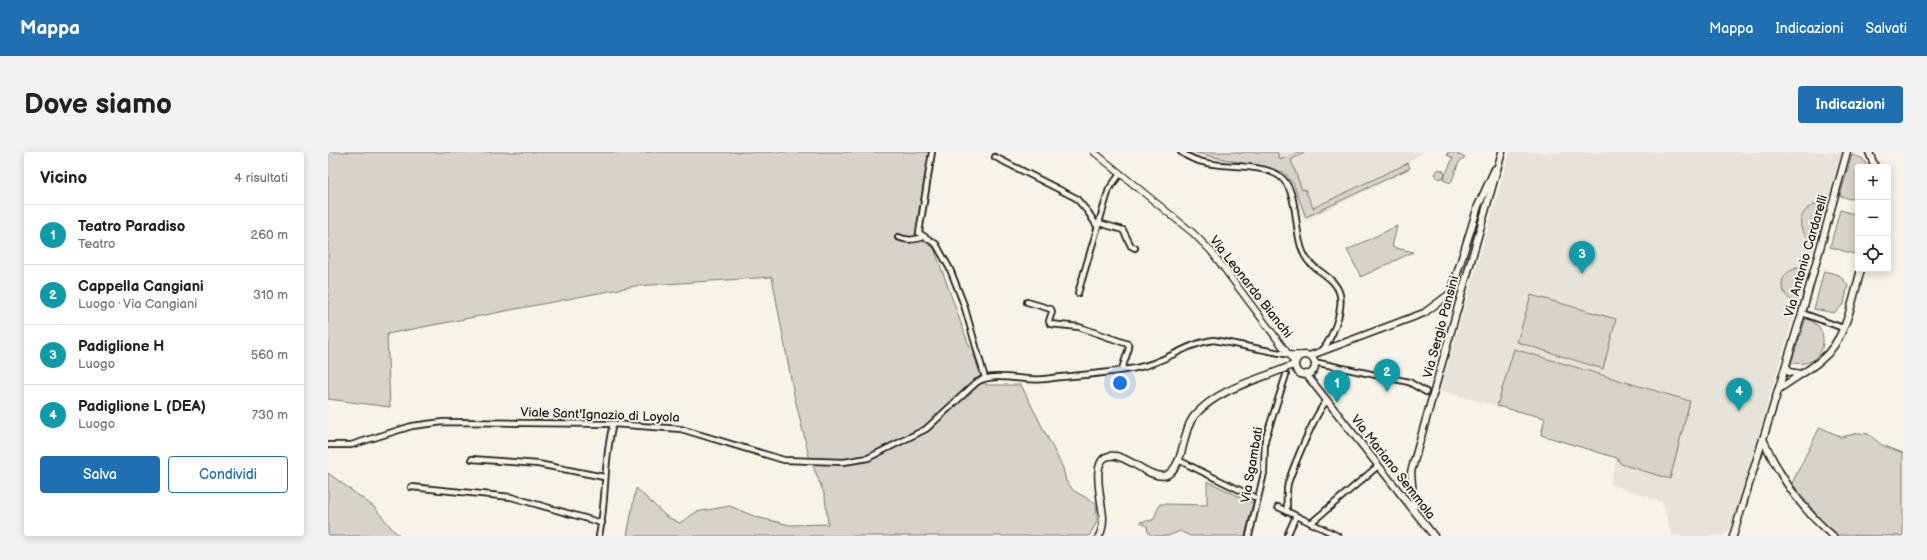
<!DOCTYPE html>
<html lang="it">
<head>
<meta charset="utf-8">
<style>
  :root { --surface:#fff; --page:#f2f2f2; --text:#202124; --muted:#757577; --line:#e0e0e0; --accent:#1f6fb2 }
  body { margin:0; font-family:"Balsamiq Sans",sans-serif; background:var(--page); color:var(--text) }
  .controls { position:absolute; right:12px; top:12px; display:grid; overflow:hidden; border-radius:4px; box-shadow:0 2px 10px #0003 }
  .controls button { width:36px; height:36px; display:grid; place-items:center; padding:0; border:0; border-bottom:1px solid var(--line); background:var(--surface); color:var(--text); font:20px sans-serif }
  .you { position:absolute; left:792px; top:231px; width:14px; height:14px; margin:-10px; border:3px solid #fff; border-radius:50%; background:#1a73e8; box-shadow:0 0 0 6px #1a73e833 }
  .badge { display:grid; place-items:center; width:26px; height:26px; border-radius:50%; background:var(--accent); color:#fff; font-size:13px; font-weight:700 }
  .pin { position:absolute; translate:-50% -33px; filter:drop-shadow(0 1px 2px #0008) }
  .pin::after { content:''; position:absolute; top:21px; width:14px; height:12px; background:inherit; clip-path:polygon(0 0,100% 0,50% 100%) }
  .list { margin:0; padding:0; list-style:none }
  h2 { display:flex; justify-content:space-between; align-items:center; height:52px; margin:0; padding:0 16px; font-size:17px }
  h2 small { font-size:13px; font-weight:400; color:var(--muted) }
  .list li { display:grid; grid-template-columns:26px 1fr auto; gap:12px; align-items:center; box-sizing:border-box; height:60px; padding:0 16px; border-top:1px solid var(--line) }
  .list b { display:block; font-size:15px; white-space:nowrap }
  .list p { margin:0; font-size:13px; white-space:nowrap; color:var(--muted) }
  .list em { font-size:13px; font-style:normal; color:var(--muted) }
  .actions { display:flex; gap:8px; padding:12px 16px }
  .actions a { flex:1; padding:9px 0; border:1px solid var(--accent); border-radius:4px; text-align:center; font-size:14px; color:var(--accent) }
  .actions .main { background:var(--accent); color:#fff }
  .icon { flex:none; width:22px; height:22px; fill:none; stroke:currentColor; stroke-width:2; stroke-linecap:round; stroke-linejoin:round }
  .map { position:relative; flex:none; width:1575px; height:384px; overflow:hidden; border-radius:4px }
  header { display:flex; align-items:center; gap:24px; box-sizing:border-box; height:56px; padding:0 20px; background:var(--accent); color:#fff }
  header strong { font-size:19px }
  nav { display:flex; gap:22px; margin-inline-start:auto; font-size:14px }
  .intro { display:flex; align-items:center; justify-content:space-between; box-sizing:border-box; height:96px; padding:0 24px }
  h1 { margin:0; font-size:28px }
  .button { padding:10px 18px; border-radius:4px; background:var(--accent); color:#fff; font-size:14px; font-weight:700 }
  main { display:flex; gap:24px; padding:0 24px }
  aside { flex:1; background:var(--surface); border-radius:4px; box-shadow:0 2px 10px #0003 }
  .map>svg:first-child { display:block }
</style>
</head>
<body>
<header>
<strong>Mappa</strong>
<nav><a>Mappa</a><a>Indicazioni</a><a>Salvati</a></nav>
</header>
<div class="intro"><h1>Dove siamo</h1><a class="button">Indicazioni</a></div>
<main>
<aside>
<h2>Vicino<small>4 risultati</small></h2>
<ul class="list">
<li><span class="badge" style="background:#0f9aa8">1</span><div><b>Teatro Paradiso</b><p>Teatro</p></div><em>260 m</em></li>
<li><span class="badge" style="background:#0f9aa8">2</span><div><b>Cappella Cangiani</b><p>Luogo · Via Cangiani</p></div><em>310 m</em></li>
<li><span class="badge" style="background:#0f9aa8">3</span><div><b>Padiglione H</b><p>Luogo</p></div><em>560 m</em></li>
<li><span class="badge" style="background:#0f9aa8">4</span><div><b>Padiglione L (DEA)</b><p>Luogo</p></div><em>730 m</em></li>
</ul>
<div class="actions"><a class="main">Salva</a><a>Condividi</a></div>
</aside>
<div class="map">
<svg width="1575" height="384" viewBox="0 0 1575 384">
  <rect width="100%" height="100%" fill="#f7f3e8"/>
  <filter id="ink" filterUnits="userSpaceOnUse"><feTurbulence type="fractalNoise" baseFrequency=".025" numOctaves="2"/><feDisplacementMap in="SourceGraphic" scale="8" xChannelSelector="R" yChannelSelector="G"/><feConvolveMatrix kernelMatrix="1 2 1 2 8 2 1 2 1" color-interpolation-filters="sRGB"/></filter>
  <g filter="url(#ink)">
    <g fill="#e6e3d9">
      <polygon points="858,0 1096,0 1080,10 1083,17 976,69 957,26 950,21 922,13 890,9"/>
      <polygon points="1182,0 1514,0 1418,324 1402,376 1396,384 1344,384 1334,350 1282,332 1289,306 1213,283 1217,266 1112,239"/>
    </g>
    <g fill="#d7d3cb" stroke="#7a7874">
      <polygon points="0,0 601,0 587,83 606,96 639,188 658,233 693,233 735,316 738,329 746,339 768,351 769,370 761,384 299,384 308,336 339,365 352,371 368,360 402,354 428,365 462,373 500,372 497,344 481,304 466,243 444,125 307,134 59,182 62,255 0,247"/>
      <polygon points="864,0 910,0 911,2 915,0 949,0 952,8 971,0 975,0 976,1 963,8 974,38 977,37 985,56 1080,11 1082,16 978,65 965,31 956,20"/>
      <polygon points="1120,0 1131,0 1130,3 1137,5 1131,10 1123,31 1115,28 1125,6 1119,3"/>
      <polygon points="1524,3 1534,6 1540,15 1530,15 1530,45 1523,47 1512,44"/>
      <circle cx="1112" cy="22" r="4.5"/>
      <path d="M1489 52 1495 54 1485 88C1466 80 1470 56 1489 52Z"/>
      <polygon points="1512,58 1530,63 1530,99 1526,102 1502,95"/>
      <polygon points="1069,74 1064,95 1085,100 1033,125 1019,98"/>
      <path d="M1469 116H1477L1467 151C1450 141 1449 122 1469 116Z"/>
      <polygon points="1496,119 1511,123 1520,133 1516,152 1506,161 1486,157"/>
      <polygon points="1203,143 1288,167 1275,217 1189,190"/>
      <path d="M1478 166C1482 169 1488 171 1491 175 1498 186 1496 201 1485 208 1478 212 1470 212 1463 211Z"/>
      <polygon points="1186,197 1362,249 1342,327 1293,312 1289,306 1213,283 1217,266 1169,254"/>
      <polygon points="1492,275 1513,285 1531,281 1540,282 1554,293 1575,301 1575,384 1504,383 1464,331"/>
      <polygon points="0,321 46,355 67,380 73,384 0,384"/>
      <polygon points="879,329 925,351 917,384 862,384 852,379 840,384 823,384 819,378 820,375 812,370 825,368 832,352 879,353"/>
    </g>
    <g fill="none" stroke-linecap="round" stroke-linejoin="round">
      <g stroke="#1c1c1c" stroke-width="8">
        <g id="minor">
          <polyline points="604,0 591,81 608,92 622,117 636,153 657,226"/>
          <path d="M853 0C880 21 924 8 950 23 975 39 962 88 981 110 991 121 1008 126 1012 143 1015 160 1004 186 994 199"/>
          <polyline points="667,5 748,46 760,60 769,74"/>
          <polyline points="771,71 795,78 803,94 807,96"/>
          <path d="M570 85C579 89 586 88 596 85"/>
          <polyline points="750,141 781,37 792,22"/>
          <polyline points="699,150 723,157 724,160 721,169 722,172 751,175 800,192 801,196 794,217"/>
          <polyline points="1474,161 1515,176"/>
          <polyline points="986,210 1081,230 1098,240"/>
          <path d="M0 293H23L84 274 115 270 285 272 353 277 456 308 516 310 540 306 598 277 649 230C668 219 696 230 717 227 748 223 781 222 812 215 838 210 859 191 886 188L962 203"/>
          <polyline points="144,307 210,312 276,325"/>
          <polyline points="850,308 926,345"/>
          <polyline points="83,335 183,345 274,371"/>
          <polyline points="950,355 1010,384"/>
          <path d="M959 360C959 351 958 340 960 331 967 311 986 264 999 248"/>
          <polyline points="983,371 1050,314"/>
          <path d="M271 384C279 347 275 309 285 272"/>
          <polyline points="921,384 936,321 937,288 958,223"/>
          <polyline points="959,384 968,364"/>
        </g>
      </g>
      <g stroke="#1c1c1c" stroke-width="8">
        <g id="tertiary">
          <polyline points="766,0 865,81 883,99 967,211"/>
          <polyline points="962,203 974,203"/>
        </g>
      </g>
      <g stroke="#1c1c1c" stroke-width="9">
        <g id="secondary">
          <polyline points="1541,0 1547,15"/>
          <circle cx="977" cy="213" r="10"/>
          <polyline points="981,204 1096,161 1123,141 1150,54 1167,17"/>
          <polyline points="1458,214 1461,220 1473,222"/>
          <polyline points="978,222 1106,384"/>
          <path d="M1450 238C1464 227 1479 220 1493 208 1518 188 1525 147 1533 117"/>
          <path d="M1435 287C1451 324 1474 358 1505 384"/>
          <polyline points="1086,357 1083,320 1174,0"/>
          <path d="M771 384C774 379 775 372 775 366 775 351 758 299 788 304 804 307 824 328 839 323 858 311 853 279 867 263 893 234 933 228 967 212"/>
          <polyline points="1405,384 1474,161 1519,0"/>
        </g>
      </g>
      <use href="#minor" stroke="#f7f3e8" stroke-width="4.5"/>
      <use href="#tertiary" stroke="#f7f3e8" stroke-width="5.5"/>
      <use href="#secondary" stroke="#f7f3e8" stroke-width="6"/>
    </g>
  </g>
  <g text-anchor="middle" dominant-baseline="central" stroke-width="4" stroke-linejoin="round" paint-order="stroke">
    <g font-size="13" fill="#1c1c1c" stroke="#f7f3e8">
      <text transform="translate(1478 104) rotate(-74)">Via Antonio Cardarelli</text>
      <text transform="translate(923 135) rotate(52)">Via Leonardo Bianchi</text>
      <text transform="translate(1113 175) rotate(-75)">Via Sergio Pansini</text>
      <text transform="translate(272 263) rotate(2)">Viale Sant'Ignazio di Loyola</text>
      <text transform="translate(924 313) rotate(-80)">Via Sgambati</text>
      <text transform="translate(1065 315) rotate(52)">Via Mariano Semmola</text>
    </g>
  </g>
</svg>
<div class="controls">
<button>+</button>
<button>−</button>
<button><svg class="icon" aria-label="locate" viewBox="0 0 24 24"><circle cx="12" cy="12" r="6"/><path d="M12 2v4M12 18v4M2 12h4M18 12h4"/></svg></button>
</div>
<div class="you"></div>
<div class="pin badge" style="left:1009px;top:251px;background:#0f9aa8">1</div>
<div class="pin badge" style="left:1059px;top:240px;background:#0f9aa8">2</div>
<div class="pin badge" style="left:1254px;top:122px;background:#0f9aa8">3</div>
<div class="pin badge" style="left:1411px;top:259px;background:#0f9aa8">4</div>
</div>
</main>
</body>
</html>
